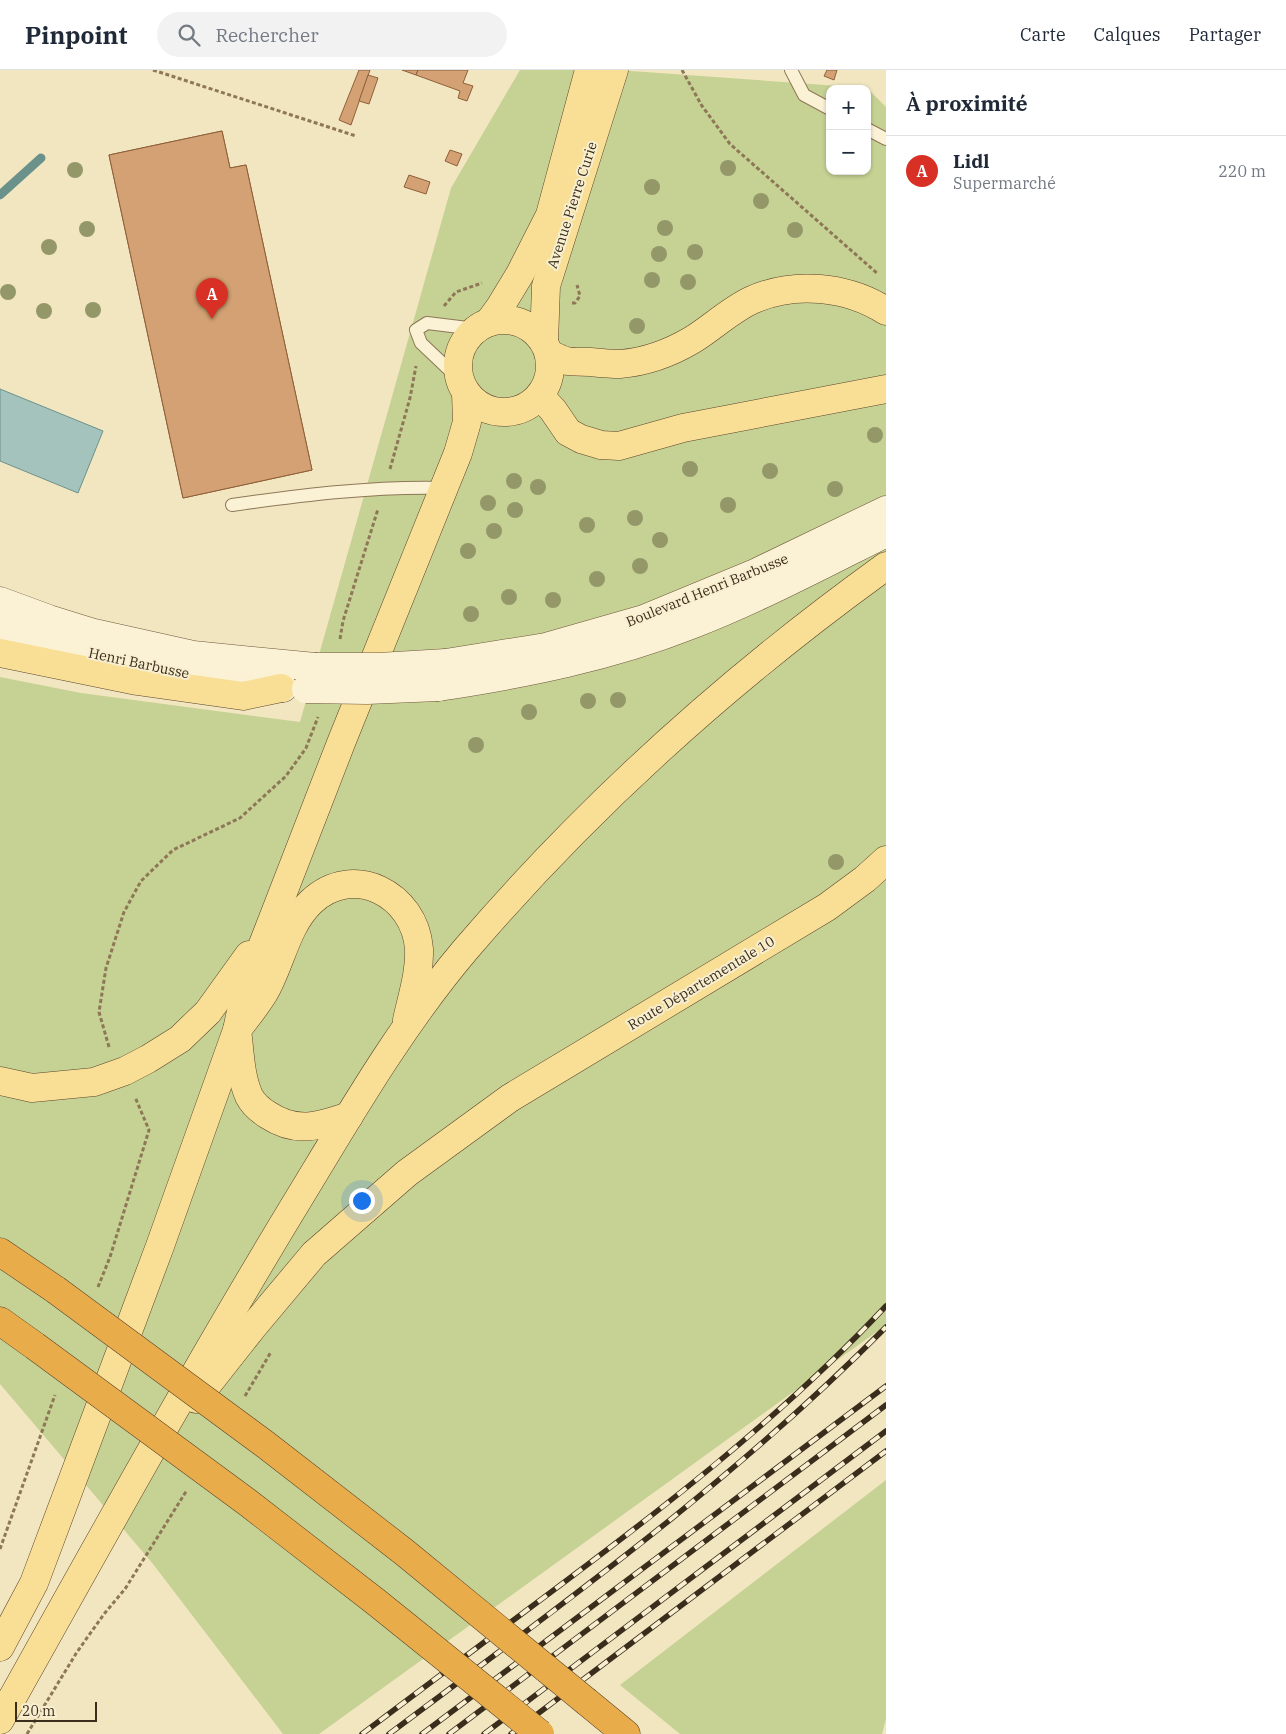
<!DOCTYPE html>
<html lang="fr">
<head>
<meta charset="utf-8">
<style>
  :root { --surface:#fff; --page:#f2f2f3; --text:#1f2937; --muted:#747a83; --line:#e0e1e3; --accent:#d93025 }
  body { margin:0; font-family:"IBM Plex Serif",serif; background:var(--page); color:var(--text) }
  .controls { position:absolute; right:15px; top:15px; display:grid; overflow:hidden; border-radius:10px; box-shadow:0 1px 4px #0004 }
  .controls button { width:45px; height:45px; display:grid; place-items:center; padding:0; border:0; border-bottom:1px solid var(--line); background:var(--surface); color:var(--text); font:25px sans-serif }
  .scale { position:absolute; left:15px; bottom:12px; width:82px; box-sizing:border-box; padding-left:5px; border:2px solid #3b2d1c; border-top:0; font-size:14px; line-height:18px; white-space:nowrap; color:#3b2d1c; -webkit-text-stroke:4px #f8efd1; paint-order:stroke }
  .you { position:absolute; left:361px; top:1130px; width:18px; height:18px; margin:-12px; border:4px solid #fff; border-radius:50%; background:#1a73e8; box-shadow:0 0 0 8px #1a73e833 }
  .badge { display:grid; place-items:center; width:32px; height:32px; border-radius:50%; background:var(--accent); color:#fff; font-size:16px; font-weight:700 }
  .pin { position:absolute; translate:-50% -41px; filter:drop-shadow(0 1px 2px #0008) }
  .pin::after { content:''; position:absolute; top:26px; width:18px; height:15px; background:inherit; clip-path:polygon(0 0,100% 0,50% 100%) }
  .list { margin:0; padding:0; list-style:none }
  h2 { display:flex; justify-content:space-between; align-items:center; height:65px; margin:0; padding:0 20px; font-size:21px }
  h2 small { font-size:16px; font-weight:400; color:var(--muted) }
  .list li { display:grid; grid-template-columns:32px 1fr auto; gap:15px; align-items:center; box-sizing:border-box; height:70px; padding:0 20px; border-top:1px solid var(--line) }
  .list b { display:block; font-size:19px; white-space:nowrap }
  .list p { margin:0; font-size:16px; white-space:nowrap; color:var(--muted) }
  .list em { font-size:16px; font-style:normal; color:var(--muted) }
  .icon { flex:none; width:28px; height:28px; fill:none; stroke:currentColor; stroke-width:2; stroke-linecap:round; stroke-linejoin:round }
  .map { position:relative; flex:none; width:886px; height:1664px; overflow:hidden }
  header { display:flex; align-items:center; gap:30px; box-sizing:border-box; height:70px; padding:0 25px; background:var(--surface); border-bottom:1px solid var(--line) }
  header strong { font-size:24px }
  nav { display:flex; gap:28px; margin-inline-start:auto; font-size:18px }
  .search { width:350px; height:45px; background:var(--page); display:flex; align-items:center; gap:12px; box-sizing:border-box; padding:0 18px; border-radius:28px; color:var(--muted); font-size:19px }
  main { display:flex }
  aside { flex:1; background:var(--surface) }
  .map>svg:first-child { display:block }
</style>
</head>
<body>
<header>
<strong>Pinpoint</strong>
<div class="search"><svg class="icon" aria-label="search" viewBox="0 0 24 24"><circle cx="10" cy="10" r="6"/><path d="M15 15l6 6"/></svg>Rechercher</div>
<nav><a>Carte</a><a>Calques</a><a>Partager</a></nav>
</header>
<main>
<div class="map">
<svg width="886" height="1664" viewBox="0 0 886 1664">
  <rect width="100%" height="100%" fill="#f2e6c1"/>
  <g fill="#c6d194" fill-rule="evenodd">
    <path d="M520 0H617L867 18 886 37V1255L319 1664H283L153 1494 0 1314V607L81 623 300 652 451 118ZM830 19H867V101H830Z"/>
    <polygon points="886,1410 886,1649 882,1664 680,1664 620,1615"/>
  </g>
  <polygon fill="#a4c3bc" stroke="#6a928b" points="0,319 103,361 78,423 0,391"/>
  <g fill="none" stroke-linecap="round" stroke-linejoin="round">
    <polyline stroke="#6a928b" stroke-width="9" points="0,125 41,88"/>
  </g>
  <g fill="#d3a173" stroke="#8e603a">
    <polygon points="359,0 370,0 351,55 339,50"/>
    <polygon points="402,0 418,0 416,5"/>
    <polygon points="418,0 468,0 463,13 473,16 467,31 458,28 460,21 416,5"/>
    <polygon points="827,0 837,0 834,10 824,6"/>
    <polygon points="368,5 378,8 369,34 359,31"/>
    <polygon points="222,61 230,98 246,95 312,400 183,428 109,85"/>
    <polygon points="222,61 230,98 246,95 312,400 183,428 109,85"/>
    <polygon points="450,80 462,84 457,96 445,91"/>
    <polygon points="409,105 430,112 426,124 404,117"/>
  </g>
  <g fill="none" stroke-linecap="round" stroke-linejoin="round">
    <g stroke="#8d7757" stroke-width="14">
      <g id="lane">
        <polyline points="791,0 804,25 830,39"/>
        <polyline points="867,59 886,69"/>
        <polyline points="460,310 421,273 416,260 427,253 476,259"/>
        <path d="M232 435C302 425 374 416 445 418"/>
      </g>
    </g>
    <g stroke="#6e573a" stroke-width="29">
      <g id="secondary">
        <polyline points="0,531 49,549 94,563 193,585 315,597"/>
        <polyline points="0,555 57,574 128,592 210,607 259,613 283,618"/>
        <polyline points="446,593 546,577 644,549 753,504 886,440"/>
        <path d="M438 617C524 604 610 587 691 555 758 529 822 495 886 463"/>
      </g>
    </g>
    <g stroke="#5a442b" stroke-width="29">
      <g id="primary">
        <circle cx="504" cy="296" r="46"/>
        <polyline points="489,252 500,237 520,204 550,145 589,0"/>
        <polyline points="544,272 546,216 614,0"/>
        <path d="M549 284C555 286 561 290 567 291 574 292 582 292 590 292 600 293 610 294 620 294 645 292 670 283 692 270 712 258 730 240 752 230 794 211 847 216 886 241"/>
        <polyline points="540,326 553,340 568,362 581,369 601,375 619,376 683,358 886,319"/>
        <polyline points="0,583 137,611 243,626 281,618"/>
        <polyline points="0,1011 32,1018 94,1012 125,1001 148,989 180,969 208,942 249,885"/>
        <path d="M349 1046C319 1056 297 1064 268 1045 260 1040 253 1034 249 1026 240 1006 240 981 237 960 246 948 256 936 264 923 281 894 286 856 311 832 353 792 415 824 419 879 420 903 412 927 407 950"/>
        <polyline points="196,1329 252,1258 314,1184 407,1103 510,1028 827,837 865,809 886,790"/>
        <polyline points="0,1577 34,1513 160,1176 237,960 246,918 341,673 458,383 467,352 466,323"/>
        <path d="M0 1650C95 1480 189 1310 290 1143 345 1053 398 959 466 879 590 734 732 607 886 496"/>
      </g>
    </g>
    <g stroke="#5a442b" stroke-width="29">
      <g id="highway">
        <polyline points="0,1182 56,1220"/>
        <polyline points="0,1251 35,1276"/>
        <polyline points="587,1632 626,1664"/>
      </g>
    </g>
    <g stroke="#8d7757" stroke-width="3" stroke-dasharray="4 2.5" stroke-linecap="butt">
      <polyline points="153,0 356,66"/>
      <polyline points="682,0 702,36 730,74 878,204"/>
      <polyline points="572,233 575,233 580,226 577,215"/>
      <polyline points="444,236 456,222 482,213"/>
      <polyline points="390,399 410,328 416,296"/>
      <polyline points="340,569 343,551 378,439"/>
      <polyline points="109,977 99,942 106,898 124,842 141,811 173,780 240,748 286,706 306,678 318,647"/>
      <polyline points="98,1217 110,1187 149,1060 135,1027"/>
      <polyline points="245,1326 271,1282"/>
      <polyline points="0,1479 55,1325"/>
      <polyline points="27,1664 77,1582 104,1544 125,1519 187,1420"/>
    </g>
    <use href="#lane" stroke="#fbf2d5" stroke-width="12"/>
    <use href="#secondary" stroke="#fbf2d5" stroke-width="28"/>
    <use href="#primary" stroke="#f8df95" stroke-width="28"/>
    <use href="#highway" stroke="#e8ac4a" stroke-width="28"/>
    <g stroke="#3b2d1c" stroke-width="5.5">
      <g id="rail">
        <path d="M362 1664C418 1622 475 1579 531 1537 656 1444 780 1349 886 1236"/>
        <path d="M389 1664C560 1536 735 1410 886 1257"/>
        <polyline points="422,1664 886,1316"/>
        <polyline points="449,1664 886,1335"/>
        <polyline points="484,1664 886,1361"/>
        <polyline points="511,1664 886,1381"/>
      </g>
    </g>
    <use href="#rail" stroke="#f8efd1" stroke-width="4" stroke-dasharray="11" stroke-linecap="butt"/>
    <g stroke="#6e573a" stroke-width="29" stroke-linecap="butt">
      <g id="secondary-bridge">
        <polyline points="315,597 379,597 446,593"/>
        <polyline points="306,619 367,620 438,617"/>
      </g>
    </g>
    <g stroke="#5a442b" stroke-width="29" stroke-linecap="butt">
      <g id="highway-bridge">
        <polyline points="56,1220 266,1375 404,1482 587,1632"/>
        <polyline points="35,1276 247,1432 376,1532 540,1664"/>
      </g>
    </g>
    <use href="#secondary-bridge" stroke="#fbf2d5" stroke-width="28"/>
    <use href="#highway-bridge" stroke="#e8ac4a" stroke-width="28"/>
  </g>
  <g fill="#949869">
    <circle cx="728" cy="98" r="8"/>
    <circle cx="75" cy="100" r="8"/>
    <circle cx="652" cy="117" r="8"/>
    <circle cx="761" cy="131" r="8"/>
    <circle cx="665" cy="158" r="8"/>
    <circle cx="87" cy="159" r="8"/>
    <circle cx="795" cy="160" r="8"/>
    <circle cx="49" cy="177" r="8"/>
    <circle cx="695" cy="182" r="8"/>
    <circle cx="659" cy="184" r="8"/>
    <circle cx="652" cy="210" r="8"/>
    <circle cx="688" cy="212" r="8"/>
    <circle cx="8" cy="222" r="8"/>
    <circle cx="93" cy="240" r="8"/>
    <circle cx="44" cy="241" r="8"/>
    <circle cx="637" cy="256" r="8"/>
    <circle cx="875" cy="365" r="8"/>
    <circle cx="690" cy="399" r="8"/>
    <circle cx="770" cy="401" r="8"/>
    <circle cx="514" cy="411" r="8"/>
    <circle cx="538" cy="417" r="8"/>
    <circle cx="835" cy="419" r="8"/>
    <circle cx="488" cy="433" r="8"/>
    <circle cx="728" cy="435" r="8"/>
    <circle cx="515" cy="440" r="8"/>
    <circle cx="635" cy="448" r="8"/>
    <circle cx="587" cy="455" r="8"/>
    <circle cx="494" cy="461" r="8"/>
    <circle cx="660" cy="470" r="8"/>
    <circle cx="468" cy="481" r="8"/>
    <circle cx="640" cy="496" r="8"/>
    <circle cx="597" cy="509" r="8"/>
    <circle cx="509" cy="527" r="8"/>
    <circle cx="553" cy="530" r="8"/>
    <circle cx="471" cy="544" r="8"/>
    <circle cx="618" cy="630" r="8"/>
    <circle cx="588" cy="631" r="8"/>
    <circle cx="529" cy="642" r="8"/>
    <circle cx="476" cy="675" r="8"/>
    <circle cx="836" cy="792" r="8"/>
  </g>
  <g text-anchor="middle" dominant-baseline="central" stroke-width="4" stroke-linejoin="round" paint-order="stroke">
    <g font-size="14" fill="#3b2d1c" stroke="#f8efd1">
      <text transform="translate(572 135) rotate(-72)">Avenue Pierre Curie</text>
      <text transform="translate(707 520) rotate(-22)">Boulevard Henri Barbusse</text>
      <text transform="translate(139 593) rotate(12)">Henri Barbusse</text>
      <text transform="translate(701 913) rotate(-31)">Route Départementale 10</text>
    </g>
  </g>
</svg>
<div class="controls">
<button>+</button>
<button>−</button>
</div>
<div class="scale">20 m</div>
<div class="you"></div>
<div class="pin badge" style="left:212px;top:249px">A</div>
</div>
<aside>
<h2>À proximité<small></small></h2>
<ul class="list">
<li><span class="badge">A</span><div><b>Lidl</b><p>Supermarché</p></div><em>220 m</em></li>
</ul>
</aside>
</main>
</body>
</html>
